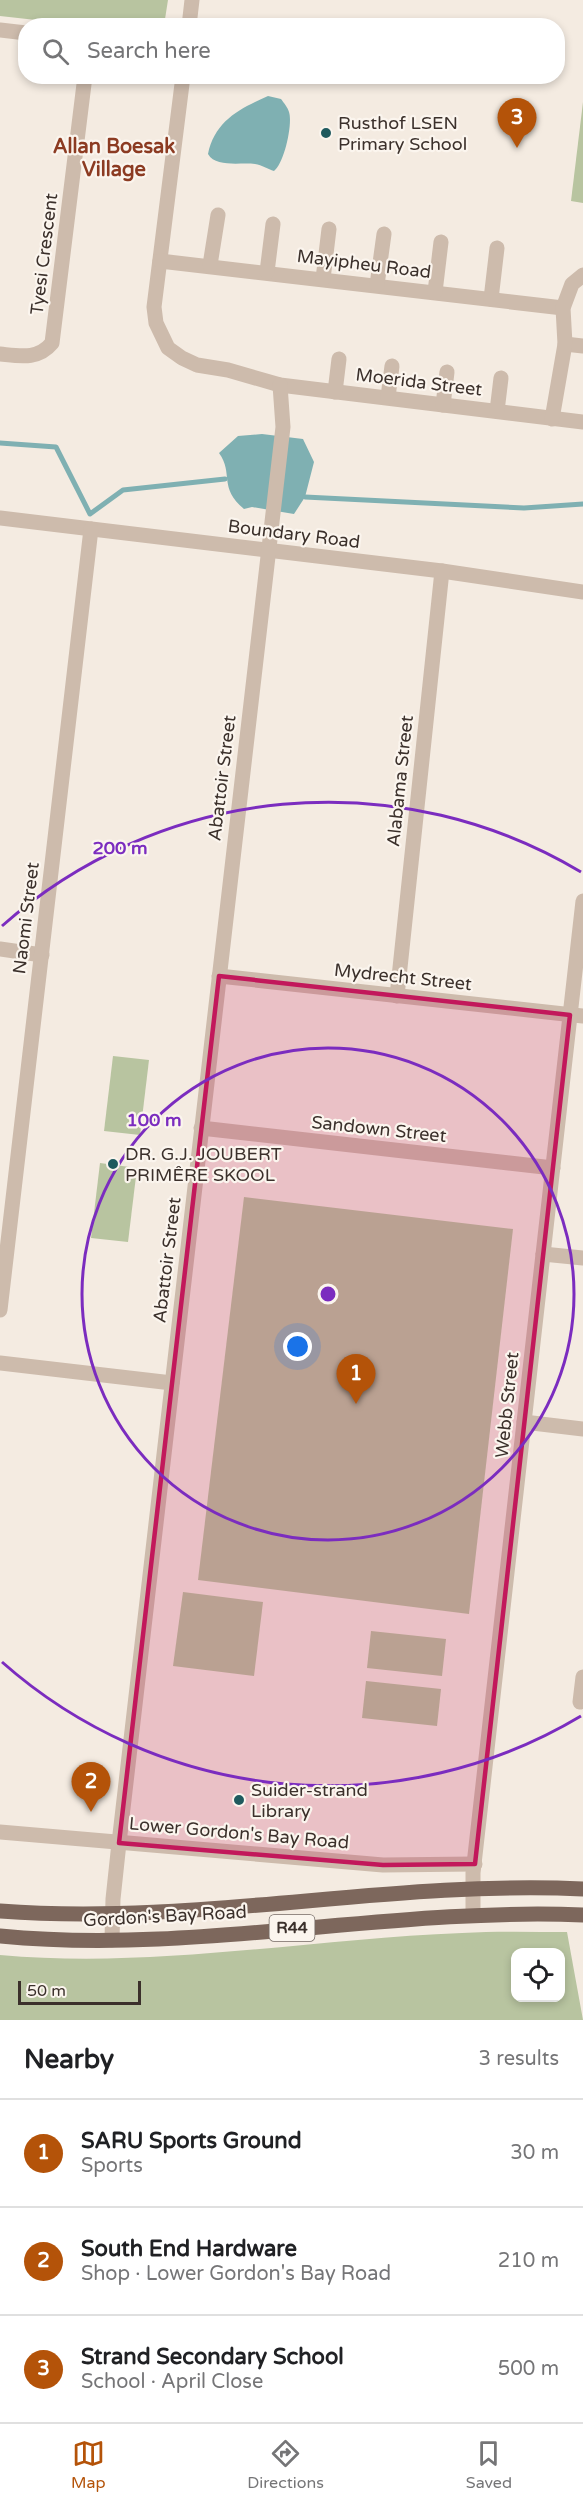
<!DOCTYPE html>
<html lang="en">
<head>
<meta charset="utf-8">
<style>
  :root { --surface:#fff; --page:#f2f2f2; --text:#202124; --muted:#757577; --line:#e0e0e0; --accent:#b45309 }
  body { margin:0; font-family:"Varela Round",sans-serif; background:var(--page); color:var(--text) }
  .controls { position:absolute; right:18px; bottom:18px; display:grid; overflow:hidden; border-radius:12px; box-shadow:0 3px 9px #0003 }
  .controls button { width:54px; height:54px; display:grid; place-items:center; padding:0; border:0; border-bottom:2px solid var(--line); background:var(--surface); color:var(--text); font:30px sans-serif }
  .scale { position:absolute; left:18px; bottom:15px; width:123px; box-sizing:border-box; padding-left:6px; border:3px solid #3b302b; border-top:0; font-size:16px; line-height:21px; white-space:nowrap; color:#3b302b; -webkit-text-stroke:4px #fbf5ee; paint-order:stroke }
  .you { position:absolute; left:298px; top:1347px; width:21px; height:21px; margin:-15px; border:4px solid #fff; border-radius:50%; background:#1a73e8; box-shadow:0 0 0 9px #1a73e833 }
  .badge { display:grid; place-items:center; width:39px; height:39px; border-radius:50%; background:var(--accent); color:#fff; font-size:20px; font-weight:700 }
  .pin { position:absolute; translate:-50% -50px; filter:drop-shadow(0 2px 3px #0008) }
  .pin::after { content:''; position:absolute; top:32px; width:21px; height:18px; background:inherit; clip-path:polygon(0 0,100% 0,50% 100%) }
  .list { margin:0; padding:0; list-style:none }
  h2 { display:flex; justify-content:space-between; align-items:center; height:78px; margin:0; padding:0 24px; font-size:26px }
  h2 small { font-size:20px; font-weight:400; color:var(--muted) }
  .list li { display:grid; grid-template-columns:39px 1fr auto; gap:18px; align-items:center; box-sizing:border-box; height:108px; padding:0 24px; border-top:2px solid var(--line) }
  .list b { display:block; font-size:22px; white-space:nowrap }
  .list p { margin:0; font-size:20px; white-space:nowrap; color:var(--muted) }
  .list em { font-size:20px; font-style:normal; color:var(--muted) }
  .icon { flex:none; width:33px; height:33px; fill:none; stroke:currentColor; stroke-width:2; stroke-linecap:round; stroke-linejoin:round }
  .map { position:relative; flex:none; width:583px; height:2020px; overflow:hidden }
  .search { position:absolute; background:var(--surface); box-shadow:0 3px 9px #0003; left:18px; right:18px; top:18px; height:66px; display:flex; align-items:center; gap:15px; box-sizing:border-box; padding:0 21px; border-radius:24px; color:var(--muted); font-size:22px }
  .sheet { height:402px; background:var(--surface) }
  nav { display:flex; justify-content:space-around; align-items:center; box-sizing:border-box; height:84px; border-top:2px solid var(--line); background:var(--surface); font-size:16px; color:var(--muted) }
  nav a { display:grid; justify-items:center; gap:3px }
  nav .on { color:var(--accent) }
  .map>svg:first-child { display:block }
</style>
</head>
<body>
<div class="map">
<svg width="583" height="2020" viewBox="0 0 583 2020">
  <rect width="100%" height="100%" fill="#f4ebe1"/>
  <g fill="#b8c4a0" fill-rule="evenodd">
    <polygon points="0,0 168,0 165,19 157,25 81,25 0,16"/>
    <polygon points="583,102 583,203 571,201"/>
    <polygon points="113,1056 149,1060 140,1135 104,1131"/>
    <polygon points="100,1163 137,1168 128,1242 91,1238"/>
    <polygon points="244,1197 513,1229 469,1614 198,1580"/>
    <polygon points="183,1592 263,1602 254,1676 173,1666"/>
    <polygon points="371,1631 446,1639 442,1676 367,1668"/>
    <polygon points="366,1681 441,1689 437,1726 362,1718"/>
    <path d="M567 1932 583 2020H0V1955C155 1969 308 1939 462 1933 497 1931 532 1932 567 1932ZM516 1952H560V1998H516Z"/>
  </g>
  <g fill="#7fb0b2">
    <path d="M268 96 281 99C284 103 288 108 289 112 293 124 284 164 274 171 268 169 262 165 255 164 241 162 216 168 208 154 215 121 239 109 268 96Z"/>
    <path d="M262 434 303 439 314 462 305 497 294 514 252 507 244 509C218 487 234 474 219 453L238 436Z"/>
  </g>
  <g fill="none" stroke-linecap="round" stroke-linejoin="round">
    <g stroke="#7fb0b2" stroke-width="5">
      <polyline points="0,443 56,447 90,514 123,490 225,479"/>
      <polyline points="305,497 524,508 583,504"/>
    </g>
    <g stroke="#cdbbac" stroke-width="15">
      <polyline points="189,26 192,0"/>
      <polyline points="0,30 26,33"/>
      <polyline points="183,76 154,307 156,323 168,348 182,358 197,365 228,370 280,385 583,422"/>
      <polyline points="160,261 563,308"/>
      <polyline points="210,265 218,215"/>
      <polyline points="267,272 273,224"/>
      <polyline points="323,279 329,229"/>
      <polyline points="377,285 384,234"/>
      <polyline points="435,292 441,242"/>
      <polyline points="491,299 497,248"/>
      <polyline points="565,344 583,346"/>
      <path d="M0 354C20 356 38 360 52 343L85 76"/>
      <polyline points="335,392 339,359"/>
      <polyline points="388,397 392,366"/>
      <polyline points="443,405 447,372"/>
      <polyline points="497,411 501,378"/>
      <polyline points="552,419 565,344 563,308 572,284 583,275"/>
      <polyline points="0,518 442,571 583,592"/>
      <polyline points="0,949 42,955"/>
      <polyline points="219,976 583,1016"/>
      <polyline points="397,996 442,571"/>
      <polyline points="201,1128 553,1168"/>
      <polyline points="543,1254 583,1258"/>
      <polyline points="0,1310 91,529"/>
      <polyline points="0,1363 172,1383"/>
      <polyline points="524,1422 583,1429"/>
      <polyline points="580,1702 583,1677"/>
      <polyline points="0,1832 383,1865 475,1864"/>
      <polyline points="473,1914 473,1873 583,901"/>
      <polyline points="112,1940 113,1899 119,1843 283,427 280,385"/>
    </g>
    <g stroke="#7d675c" stroke-width="15">
      <path d="M0 1911C195 1926 388 1880 583 1889"/>
      <path d="M0 1936C194 1955 388 1907 583 1915"/>
    </g>
  </g>
  <path fill="#c2185b" fill-opacity="0.2" stroke="#c2185b" stroke-width="4.5" stroke-linejoin="round" d="M219 976 570 1015 475 1864 383 1865 119 1843Z"/>
  <g fill="none" stroke="#7b2cbf" stroke-width="3">
    <circle cx="328" cy="1294" r="246"/>
    <path d="M581 1716A492 492 0 0 1 2 1662M2 926A492 492 0 0 1 581 872"/>
  </g>
  <g fill="#1f5a5e" stroke="#fbf5ee" stroke-width="2">
    <circle cx="326" cy="133" r="6"/>
    <circle cx="113" cy="1164" r="6"/>
    <circle cx="239" cy="1800" r="6"/>
  </g>
  <g text-anchor="middle" dominant-baseline="central" stroke-width="4.5" stroke-linejoin="round" paint-order="stroke">
    <rect fill="#fbf5ee" stroke="#756b66" stroke-width="1.5" x="269.5" y="1915" width="45" height="26" rx="4.5"/>
    <g font-size="16" font-weight="bold" fill="#3b302b">
      <text x="292" y="1928">R44</text>
    </g>
    <g font-size="18" fill="#3b302b" stroke="#fbf5ee" text-anchor="start">
      <text x="338" y="123">Rusthof LSEN<tspan x="338" dy="21">Primary School</tspan></text>
      <text x="125" y="1154">DR. G.J. JOUBERT<tspan x="125" dy="21">PRIMÊRE SKOOL</tspan></text>
      <text x="251" y="1790">Suider-strand<tspan x="251" dy="21">Library</tspan></text>
    </g>
    <g font-size="18" fill="#3b302b" stroke="#fbf5ee">
      <text transform="translate(44 254) rotate(-83)">Tyesi Crescent</text>
      <text transform="translate(364 264) rotate(7)">Mayipheu Road</text>
      <text transform="translate(419 382) rotate(7)">Moerida Street</text>
      <text transform="translate(294 534) rotate(7)">Boundary Road</text>
      <text transform="translate(222 778) rotate(-83)">Abattoir Street</text>
      <text transform="translate(400 781) rotate(-84)">Alabama Street</text>
      <text transform="translate(26 918) rotate(-83)">Naomi Street</text>
      <text transform="translate(403 977) rotate(6)">Mydrecht Street</text>
      <text transform="translate(379 1129) rotate(6)">Sandown Street</text>
      <text transform="translate(167 1260) rotate(-83)">Abattoir Street</text>
      <text transform="translate(507 1405) rotate(-84)">Webb Street</text>
      <text transform="translate(239 1833) rotate(5)">Lower Gordon's Bay Road</text>
      <text transform="translate(165 1916) rotate(-3)">Gordon's Bay Road</text>
    </g>
    <g font-size="20" font-weight="bold" fill="#8c3b22" stroke="#fbf5ee">
      <text x="114" y="147">Allan Boesak<tspan x="114" dy="23">Village</tspan></text>
    </g>
  </g>
  <circle cx="328" cy="1294" r="9" fill="#7b2cbf" stroke="#fbf5ee" stroke-width="3"/>
  <g font-size="18" text-anchor="middle" font-weight="bold" fill="#7b2cbf" stroke="#fbf5ee" stroke-width="4.5" stroke-linejoin="round" paint-order="stroke">
    <text x="120" y="854">200 m</text>
    <text x="154" y="1126">100 m</text>
  </g>
</svg>
<div class="controls">
<button><svg class="icon" aria-label="locate" viewBox="0 0 24 24"><circle cx="12" cy="12" r="6"/><path d="M12 2v4M12 18v4M2 12h4M18 12h4"/></svg></button>
</div>
<div class="scale">50 m</div>
<div class="you"></div>
<div class="pin badge" style="left:356px;top:1404px">1</div>
<div class="pin badge" style="left:91px;top:1812px">2</div>
<div class="pin badge" style="left:517px;top:148px">3</div>
<div class="search"><svg class="icon" aria-label="search" viewBox="0 0 24 24"><circle cx="10" cy="10" r="6"/><path d="M15 15l6 6"/></svg>Search here</div>
</div>
<section class="sheet">
<h2>Nearby<small>3 results</small></h2>
<ul class="list">
<li><span class="badge">1</span><div><b>SARU Sports Ground</b><p>Sports</p></div><em>30 m</em></li>
<li><span class="badge">2</span><div><b>South End Hardware</b><p>Shop · Lower Gordon's Bay Road</p></div><em>210 m</em></li>
<li><span class="badge">3</span><div><b>Strand Secondary School</b><p>School · April Close</p></div><em>500 m</em></li>
</ul>
</section>
<nav>
<a class="on"><svg class="icon" aria-label="map" viewBox="0 0 24 24"><path d="M3 6l6-2 6 2 6-2v14l-6 2-6-2-6 2zM9 4v14M15 6v14"/></svg>Map</a>
<a><svg class="icon" aria-label="directions" viewBox="0 0 24 24"><path d="M12 3l9 9-9 9-9-9zM9 14v-3h6M13 9l2 2-2 2"/></svg>Directions</a>
<a><svg class="icon" aria-label="saved" viewBox="0 0 24 24"><path d="M7 4h10v16l-5-4-5 4z"/></svg>Saved</a>
</nav>
</body>
</html>
